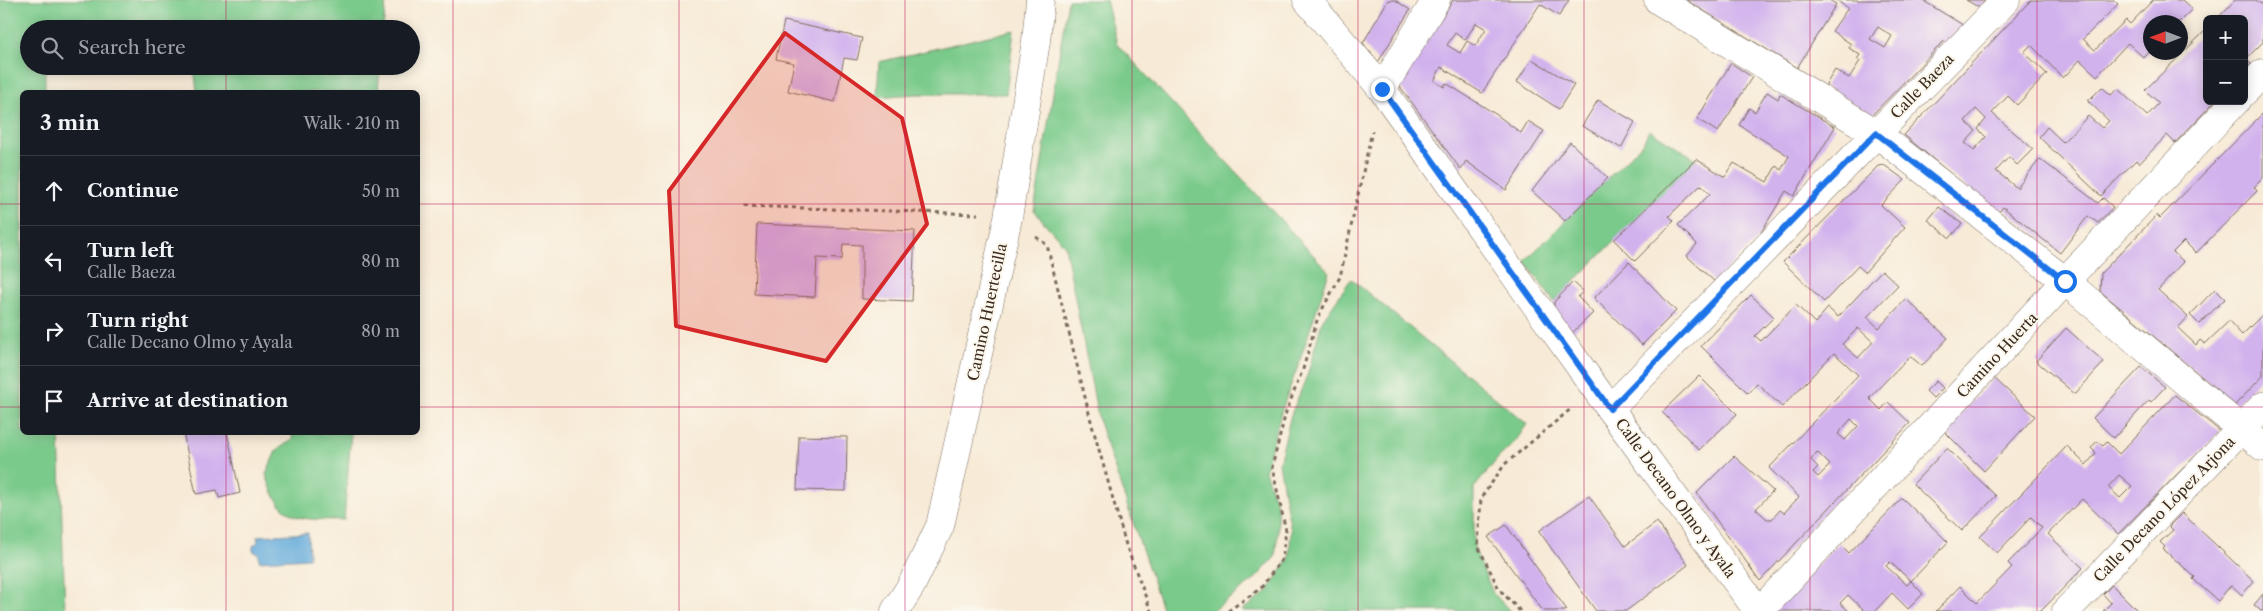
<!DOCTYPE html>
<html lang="en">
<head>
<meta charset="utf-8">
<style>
  :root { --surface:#171b24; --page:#242831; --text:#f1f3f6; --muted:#9ea1a6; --line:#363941 }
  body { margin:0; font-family:"Libre Caslon Text",serif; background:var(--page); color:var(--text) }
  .controls { position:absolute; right:15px; top:15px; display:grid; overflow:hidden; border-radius:8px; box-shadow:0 2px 12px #0003 }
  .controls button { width:45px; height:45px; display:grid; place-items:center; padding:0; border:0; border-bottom:1px solid var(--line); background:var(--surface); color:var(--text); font:25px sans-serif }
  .compass { position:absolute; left:2143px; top:15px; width:45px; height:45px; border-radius:50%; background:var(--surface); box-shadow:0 2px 12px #0003; rotate:270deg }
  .stop { position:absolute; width:15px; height:15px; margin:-11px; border:4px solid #1a73e8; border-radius:50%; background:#fff }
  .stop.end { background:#1a73e8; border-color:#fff; box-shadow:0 1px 5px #0008 }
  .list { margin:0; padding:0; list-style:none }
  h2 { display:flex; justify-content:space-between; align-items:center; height:65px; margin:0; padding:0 20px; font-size:21px }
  h2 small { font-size:16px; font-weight:400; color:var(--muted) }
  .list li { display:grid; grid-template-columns:32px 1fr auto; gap:15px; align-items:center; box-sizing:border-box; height:70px; padding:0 20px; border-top:1px solid var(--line) }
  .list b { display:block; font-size:19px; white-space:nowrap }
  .list p { margin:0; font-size:16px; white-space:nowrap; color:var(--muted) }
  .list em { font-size:16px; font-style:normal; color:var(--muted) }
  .icon { flex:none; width:28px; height:28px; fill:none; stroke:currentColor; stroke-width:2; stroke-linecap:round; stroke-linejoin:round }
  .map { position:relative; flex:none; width:2263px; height:611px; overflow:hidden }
  .search { position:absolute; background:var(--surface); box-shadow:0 2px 12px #0003; left:20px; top:20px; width:400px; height:55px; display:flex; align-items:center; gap:12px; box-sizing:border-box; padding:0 18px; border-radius:28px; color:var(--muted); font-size:19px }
  .panel { position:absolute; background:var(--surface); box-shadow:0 2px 12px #0003; left:20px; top:90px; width:400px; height:345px; border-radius:8px }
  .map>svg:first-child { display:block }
</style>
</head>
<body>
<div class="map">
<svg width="2263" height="611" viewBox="0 0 2263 611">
  <rect width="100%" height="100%" fill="#fbf7ec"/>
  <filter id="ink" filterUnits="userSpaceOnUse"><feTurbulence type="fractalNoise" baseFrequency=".02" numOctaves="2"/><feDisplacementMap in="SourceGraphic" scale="10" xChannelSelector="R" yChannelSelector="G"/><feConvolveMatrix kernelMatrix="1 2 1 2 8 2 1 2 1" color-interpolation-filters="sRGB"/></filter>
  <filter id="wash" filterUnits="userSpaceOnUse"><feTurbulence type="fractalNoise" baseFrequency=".0096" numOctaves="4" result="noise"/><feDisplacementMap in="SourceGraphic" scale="20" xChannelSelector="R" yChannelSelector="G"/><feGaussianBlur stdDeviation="1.12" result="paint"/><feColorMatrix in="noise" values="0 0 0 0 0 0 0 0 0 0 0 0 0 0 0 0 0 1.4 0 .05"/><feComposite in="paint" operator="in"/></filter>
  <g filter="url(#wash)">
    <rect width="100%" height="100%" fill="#f7ead6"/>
    <g fill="#7aca8b" stroke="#5a7a54">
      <polygon points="0,0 386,0 383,29 29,29 29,66 80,66 45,70 45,92 22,92 22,432 59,433 65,611 0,611"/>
      <polygon points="1068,0 1106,0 1117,44 1329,272 1298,366 1282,409 1265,471 1277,505 1278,531 1275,557 1254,580 1213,611 1163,611 1099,422 1065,246 1034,211"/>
      <polygon points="1014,30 1006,94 916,94 877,97 879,62"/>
      <polygon points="194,66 380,66 378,92 197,92"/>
      <polygon points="1649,130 1696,159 1554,302 1525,261 1643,143"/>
      <polygon points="1351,279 1527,424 1515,442 1498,458 1474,488 1474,548 1493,593 1510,611 1241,611 1266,593 1289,559 1291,531 1279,463 1291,415 1308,373 1322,321"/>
      <path d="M290 433H351L344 520C298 519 281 523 266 474L276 451 294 438Z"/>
    </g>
    <polygon fill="#64aada" stroke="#506a7c" points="308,533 309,558 259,561 259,554 253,551 253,546 258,542 257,536"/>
    <g id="blocks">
      <g fill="#d2b2ed" fill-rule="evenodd">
        <polygon points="1388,0 1395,0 1410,10 1378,62 1363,43"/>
        <path d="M1453 0H1569L1559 16 1540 4 1482 93 1441 67 1434 81 1444 87 1446 83 1497 115 1521 133 1528 121 1544 131 1506 190 1466 161 1461 170 1399 85ZM1476 23 1486 29 1475 46 1467 41 1460 53 1447 45 1455 33 1465 40Z"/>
        <polygon points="1686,0 1829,0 1836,4 1797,68"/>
        <path d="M1836 0H1922L1963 25 1947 43 1944 41 1872 115 1825 86 1835 70 1849 78 1860 61 1857 59 1860 55 1849 48 1851 44 1832 31 1848 8ZM1878 27 1892 36 1885 48 1870 39Z"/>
        <polygon points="1966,0 1985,0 1980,8"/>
        <path d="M2031 0H2114L2118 4 2083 39 2095 50 2126 20 2130 24 2153 0H2182L2192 9 2179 22H2150V51L2144 58 2128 43 2097 76 2080 60 2063 78 2031 45 2024 52 2047 74 2017 105 2008 96 1992 113 2033 149 2017 165 2009 157 1996 171 2017 188 2040 159 2098 203 2103 198 2113 207 2098 223 2088 216 2060 253 2003 207 1998 213 1904 135ZM1976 109 1986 119 1978 129 1986 137 1974 150 1965 143 1976 131 1965 121Z"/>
        <polygon points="2235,0 2256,0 2261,4 2263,3 2263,42 2246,59 2251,64 2244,71 2244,19 2217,19"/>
        <polygon points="784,21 862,38 857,60 844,58 835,102 788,91 794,63 776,59"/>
        <polygon points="2207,29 2207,101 2215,101 2175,143 2167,135 2139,164 2136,160 2101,196 2039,137 2047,127 2063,142 2088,116 2102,128 2109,121 2088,101 2102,87 2111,95 2118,89 2147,116 2159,103 2145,90"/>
        <polygon points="1532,59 1574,85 1559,109 1517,82"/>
        <polygon points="1731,63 1752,77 1718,132 1697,119"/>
        <polygon points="1767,92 1778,99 1780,94 1835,127 1794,196 1786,191 1757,239 1715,282 1687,256 1697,244 1678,225 1710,194 1701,185 1669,216 1674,221 1635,261 1614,240 1696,159 1725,177 1734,163 1767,182 1776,166 1781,170 1789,156 1739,125 1749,108 1755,112"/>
        <polygon points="1598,100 1635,122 1621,148 1582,126"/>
        <polygon points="2263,113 2263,178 2254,187 2257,191 2196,253 2184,241 2173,252 2184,262 2158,290 2188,317 2178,328 2196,345 2200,340 2205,344 2229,321 2242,335 2263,314 2263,376 2235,405 2100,291 2101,273 2157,215 2160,218"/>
        <polygon points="1570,142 1608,178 1565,221 1532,191"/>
        <polygon points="1884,165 1905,180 1881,205 1905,227 1865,272 1858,266 1824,302 1783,262 1878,166"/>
        <polygon points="1939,207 1962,224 1950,238 1928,220"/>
        <polygon points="757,224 915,231 912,301 862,299 862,245 843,244 842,259 817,258 815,297 754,294"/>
        <polygon points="1629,262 1676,311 1642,345 1594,298"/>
        <path d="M1882 270 1898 285 1867 317 1879 328 1906 299 1948 338 1922 366 1910 356 1869 398 1881 410 1888 402 1910 423 1760 581 1697 493 1734 456 1773 491 1756 509 1767 519H1772L1780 510 1784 513 1799 497 1769 468 1858 375 1834 353 1782 407 1757 383 1748 393 1701 346 1751 295 1774 317 1755 336 1761 341 1796 305 1815 323 1828 308 1838 317ZM1858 328 1873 342 1858 358 1842 344ZM1851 419 1858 426 1845 440 1838 434ZM1817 452 1830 465 1818 477 1813 472 1818 467 1811 460Z"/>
        <polygon points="1573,282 1583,291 1578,297 1593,313 1570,335 1554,307 1554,302"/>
        <polygon points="2215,289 2225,299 2199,324 2190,315"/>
        <polygon points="2066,328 2104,362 2075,394 2036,361"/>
        <polygon points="2141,367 2165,387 2151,402 2149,400 2114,438 2093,418"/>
        <polygon points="1699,376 1737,414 1699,450 1662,412"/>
        <polygon points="1994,378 2035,416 1984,471 1944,431"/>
        <polygon points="1936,381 1943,388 1933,398 1926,391"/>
        <path d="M2175 395 2220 431 2118 534 2082 499 2048 534 2083 568 2041 611H1936L1960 586 1977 603 2012 567 2008 563 2042 528 2031 517 1997 553 1980 537 2067 446 2086 465 2096 453 2091 448 2097 441 2103 446 2107 442 2119 454ZM2119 475 2132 486 2120 498 2108 487Z"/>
        <polygon points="183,432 227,432 240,493 219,498 217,490 196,494"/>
        <polygon points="799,436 847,437 846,491 797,490"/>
        <polygon points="1947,448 1996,496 1962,531 1913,484"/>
        <polygon points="1589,496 1625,546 1657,522 1688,565 1626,611 1596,611 1539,531"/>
        <polygon points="1902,498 1948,542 1911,581 1890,562 1886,566 1907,585 1911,581 1923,594 1908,609 1892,593 1875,611 1861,611 1863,609 1848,595 1840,603 1849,611 1773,611 1839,543 1849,553"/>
        <polygon points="2182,513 2254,581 2242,595 2231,585 2218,601 2193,579 2195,577 2163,549 2165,547 2160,542 2173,530 2169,526"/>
        <polygon points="1506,525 1567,610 1565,611 1543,611 1488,537"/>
        <polygon points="2112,585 2138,611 2103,611 2111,603 2103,594"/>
        <polygon points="2263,594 2263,611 2261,611 2254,605"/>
      </g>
    </g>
  </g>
  <g filter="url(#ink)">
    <use href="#blocks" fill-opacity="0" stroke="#7d6d5e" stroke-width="1"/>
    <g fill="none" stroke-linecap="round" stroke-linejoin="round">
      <g stroke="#7d6d5e" stroke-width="29">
        <g id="minor">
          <polyline points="1658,0 1876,133 2065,281 2263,447"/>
          <polyline points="1382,89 1436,0"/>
          <polyline points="2244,92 2263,73"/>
          <polyline points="1610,409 2006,0"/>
          <polyline points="1760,611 2065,281 2236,101"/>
          <polyline points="2066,611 2263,406"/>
        </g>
      </g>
      <g stroke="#7d6d5e" stroke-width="29">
        <g id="tertiary">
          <polyline points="1307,0 1382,89 1610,409 1758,611"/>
          <polyline points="895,611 911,586 940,526 1008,218 1036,41 1040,0"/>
        </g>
      </g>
      <g stroke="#7d6d5e" stroke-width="3" stroke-dasharray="4 4" stroke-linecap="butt">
        <polyline points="744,206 978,214"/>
        <polyline points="1036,237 1047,245 1092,425 1126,545 1151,611"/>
        <polyline points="1228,611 1261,588 1282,559 1286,531 1272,467 1286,412 1303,369 1318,317 1340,277 1372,131"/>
        <polyline points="1520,611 1499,589 1478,546 1481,498 1505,464 1572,408"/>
      </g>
      <use href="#minor" stroke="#fff" stroke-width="28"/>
      <use href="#tertiary" stroke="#fff" stroke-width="28"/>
    </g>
  </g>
  <g fill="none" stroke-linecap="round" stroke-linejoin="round" filter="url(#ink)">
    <polyline stroke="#1a73e8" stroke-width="6" points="1382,89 1610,409 1876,133 2065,281"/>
  </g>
  <path fill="#d62828" fill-opacity="0.2" stroke="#d62828" stroke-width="4" stroke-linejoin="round" d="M785 33 902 118 927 224 826 361 676 326 669 191Z"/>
  <path fill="none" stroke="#c2185b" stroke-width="1" stroke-opacity="0.55" d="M226 0V29M453 0V611M679 0V611M905 0V611M1132 0V611M1358 0V611M1584 0V611M1810 0V611M2037 0V611M226 66V92M0 204H22M418 204H2263M0 407H22M418 407H2263M226 432V611"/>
  <g text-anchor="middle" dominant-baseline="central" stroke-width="4" stroke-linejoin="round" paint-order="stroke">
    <g font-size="15" fill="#3b2a1e" stroke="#fbf7ec">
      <text transform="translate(1922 86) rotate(-46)">Calle Baeza</text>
      <text transform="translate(987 312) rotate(-78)">Camino Huertecilla</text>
      <text transform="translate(1997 355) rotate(-47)">Camino Huerta</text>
      <text transform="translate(1676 498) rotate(54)">Calle Decano Olmo y Ayala</text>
      <text transform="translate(2164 509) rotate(-46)">Calle Decano López Arjona</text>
    </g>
  </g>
</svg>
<div class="controls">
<button>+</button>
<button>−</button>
</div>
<svg class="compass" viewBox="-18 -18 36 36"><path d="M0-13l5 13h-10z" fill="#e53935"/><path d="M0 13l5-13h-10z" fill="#9ea1a6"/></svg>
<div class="stop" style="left:2065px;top:281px"></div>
<div class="stop end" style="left:1382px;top:89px"></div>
<div class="search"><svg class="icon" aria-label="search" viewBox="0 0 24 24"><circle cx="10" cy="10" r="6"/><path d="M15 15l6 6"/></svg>Search here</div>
<section class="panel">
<h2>3 min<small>Walk · 210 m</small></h2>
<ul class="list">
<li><svg class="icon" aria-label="ahead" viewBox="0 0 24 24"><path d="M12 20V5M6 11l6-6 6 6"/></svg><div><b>Continue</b></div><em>50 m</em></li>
<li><svg class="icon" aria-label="left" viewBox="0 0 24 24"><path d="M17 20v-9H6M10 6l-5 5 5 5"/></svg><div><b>Turn left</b><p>Calle Baeza</p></div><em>80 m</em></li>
<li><svg class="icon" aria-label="right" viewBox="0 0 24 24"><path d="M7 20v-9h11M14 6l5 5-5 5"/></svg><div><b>Turn right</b><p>Calle Decano Olmo y Ayala</p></div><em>80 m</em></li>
<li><svg class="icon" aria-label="arrive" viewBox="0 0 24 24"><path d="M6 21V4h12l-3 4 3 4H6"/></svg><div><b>Arrive at destination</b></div></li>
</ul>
</section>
</div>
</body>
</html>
